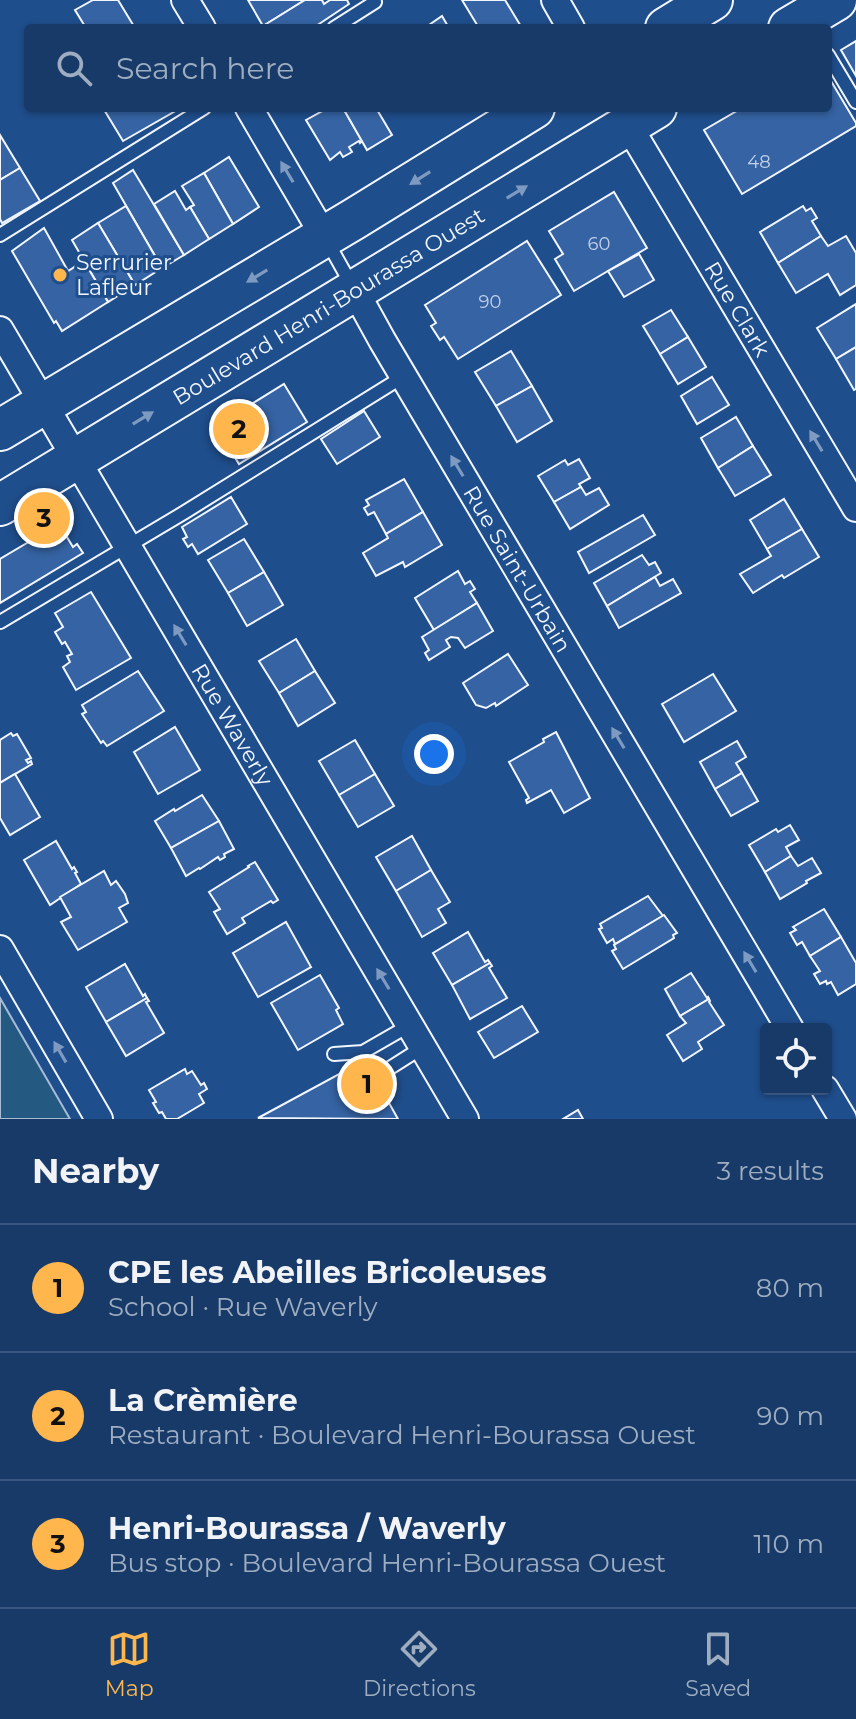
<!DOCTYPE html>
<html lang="en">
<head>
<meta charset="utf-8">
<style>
  :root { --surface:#173a69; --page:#244571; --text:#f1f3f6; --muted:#9eadc0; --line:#36547d; --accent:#ffb74d }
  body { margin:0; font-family:Montserrat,sans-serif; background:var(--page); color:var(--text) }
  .controls { position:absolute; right:24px; bottom:24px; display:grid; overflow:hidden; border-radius:8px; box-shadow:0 2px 6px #0004 }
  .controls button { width:72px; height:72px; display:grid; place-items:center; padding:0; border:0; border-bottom:2px solid var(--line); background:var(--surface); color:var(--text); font:40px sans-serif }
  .you { position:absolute; left:434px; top:754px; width:28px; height:28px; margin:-20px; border:6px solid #fff; border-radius:50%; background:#1a73e8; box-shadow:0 0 0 12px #1a73e833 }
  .badge { display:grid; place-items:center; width:52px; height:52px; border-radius:50%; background:var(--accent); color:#111; font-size:26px; font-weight:700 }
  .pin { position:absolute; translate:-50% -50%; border:4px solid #fff; box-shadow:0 2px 8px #0006 }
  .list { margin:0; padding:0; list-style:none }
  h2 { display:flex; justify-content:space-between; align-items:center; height:104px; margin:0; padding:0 32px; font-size:34px }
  h2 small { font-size:26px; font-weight:400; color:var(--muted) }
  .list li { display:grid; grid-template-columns:52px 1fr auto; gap:24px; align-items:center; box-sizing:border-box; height:128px; padding:0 32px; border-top:2px solid var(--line) }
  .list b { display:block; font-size:30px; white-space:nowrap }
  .list p { margin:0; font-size:26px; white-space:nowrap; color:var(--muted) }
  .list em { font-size:26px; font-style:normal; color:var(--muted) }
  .icon { flex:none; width:44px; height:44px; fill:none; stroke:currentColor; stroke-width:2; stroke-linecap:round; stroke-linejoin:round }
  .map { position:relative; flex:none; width:856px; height:1119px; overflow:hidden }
  .search { position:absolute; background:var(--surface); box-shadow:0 2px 6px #0004; left:24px; right:24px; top:24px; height:88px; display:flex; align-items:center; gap:20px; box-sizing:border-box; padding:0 28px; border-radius:8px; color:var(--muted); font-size:30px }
  .sheet { height:488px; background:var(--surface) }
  nav { display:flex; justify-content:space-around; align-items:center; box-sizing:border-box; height:112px; border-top:2px solid var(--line); background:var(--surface); font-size:22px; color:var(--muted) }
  nav a { display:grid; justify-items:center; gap:4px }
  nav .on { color:var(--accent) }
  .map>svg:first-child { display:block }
</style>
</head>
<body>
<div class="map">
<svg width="856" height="1119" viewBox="0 0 856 1119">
  <rect width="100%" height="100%" fill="#1f4e8c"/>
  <polygon fill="#245a82" stroke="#a8bbd7" stroke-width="2" points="0,998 70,1119 0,1119"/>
  <g fill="#3563a3" stroke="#f2f6ff" stroke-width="2">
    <polygon points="93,0 118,0 135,28 86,28 75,10"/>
    <polygon points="248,0 305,0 263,26"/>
    <polygon points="305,0 322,0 324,4 330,0 347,0 349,4 313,28 264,28 263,26"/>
    <polygon points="462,0 505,0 522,28 479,28"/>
    <polygon points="442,16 449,28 431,28 429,25"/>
    <polygon points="856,41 856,76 841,50"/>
    <polygon points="828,76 856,123 856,126 742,194 704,130 742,108 828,108"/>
    <polygon points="103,108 179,108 179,109 123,141"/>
    <polygon points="323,108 343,108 362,141 360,143 359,141 349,147 352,152 343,157 340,152 330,160 306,120 324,110"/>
    <polygon points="343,108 376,108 392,135 367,150"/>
    <polygon points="0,135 20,168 0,180"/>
    <polygon points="229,157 259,207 233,224 204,173"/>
    <polygon points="20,168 40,201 2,223 0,219 0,180"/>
    <polygon points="133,170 184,255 162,268 113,183"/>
    <polygon points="204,173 233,224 209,239 190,207 194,205 182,186"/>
    <polygon points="175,191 186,210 190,207 209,239 184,255 154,204"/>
    <polygon points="614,192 647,248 574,291 555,259 563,254 549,231"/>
    <polygon points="126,206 162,268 135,285 98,223"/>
    <polygon points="803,206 806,211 811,208 817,218 812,221 821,236 778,263 760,232"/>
    <polygon points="98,223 135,285 108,302 72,240"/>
    <polygon points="44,228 68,271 84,261 108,302 62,331 56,321 54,323 12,251"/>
    <polygon points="821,236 828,246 846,236 856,253 856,285 840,295 828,274 796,293 778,263"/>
    <polygon points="527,241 561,295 458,359 444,337 440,340 431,326 436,323 425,305"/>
    <polygon points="639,254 654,280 624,297 608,271"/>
    <polygon points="856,304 856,347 836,359 817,328"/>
    <polygon points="671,310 688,337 660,354 643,326"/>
    <polygon points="688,337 706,367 678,384 660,354"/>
    <polygon points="856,347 856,389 854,390 836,359"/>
    <polygon points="511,351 532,386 496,406 475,372"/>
    <polygon points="712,377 729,405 697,424 681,396"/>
    <polygon points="284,384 307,422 239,464 216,426"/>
    <polygon points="532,386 552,421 517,442 496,406"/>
    <polygon points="364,411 380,437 337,464 321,439"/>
    <polygon points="736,417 753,446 718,468 701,438"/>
    <polygon points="753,446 771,475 735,496 718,468"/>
    <polygon points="579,459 590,478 579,484 581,487 554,502 538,476 565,460 568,465"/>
    <polygon points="404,479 423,512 386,534 374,512 368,515 364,508 369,505 366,500"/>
    <polygon points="581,487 586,495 599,488 609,505 570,529 554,502"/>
    <polygon points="231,497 247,524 198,554 192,544 188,547 183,539 187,537 182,527"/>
    <polygon points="784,499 802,529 767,549 750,520"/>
    <polygon points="423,512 442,545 405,567 403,562 376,576 363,553 388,538 386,534"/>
    <polygon points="643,515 655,535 589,573 578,552"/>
    <polygon points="59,524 73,547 77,544 83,553 0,603 0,559"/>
    <polygon points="802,529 819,557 784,578 782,575 753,593 740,574 771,556 767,549"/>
    <polygon points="244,539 264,572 228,593 208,560"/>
    <polygon points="642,555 649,565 655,562 661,573 607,606 594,583"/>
    <polygon points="458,571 465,584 470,581 475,589 470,592 477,603 434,630 415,598"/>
    <polygon points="264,572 283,605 247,626 228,593"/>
    <polygon points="655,577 660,586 673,579 681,593 619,628 607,606"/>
    <polygon points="91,592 131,658 76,690 63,667 70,662 67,656 72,654 65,642 62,644 55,632 63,627 55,613"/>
    <polygon points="477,603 493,631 465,648 458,638 451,637 446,640 450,647 429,660 425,653 429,650 422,637"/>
    <polygon points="296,639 315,671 279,693 259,661"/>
    <polygon points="508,654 528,685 496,706 495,703 486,708 476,705 463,683"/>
    <polygon points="138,671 164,711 107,746 103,741 101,743 82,714 86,712 82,705"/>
    <polygon points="315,671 335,703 298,726 279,693"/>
    <polygon points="713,674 736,711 684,742 662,704"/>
    <polygon points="175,727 200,770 158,794 134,752"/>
    <polygon points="556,732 590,798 564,813 551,790 527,803 526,800 529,798 509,762 544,742 543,739"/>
    <polygon points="11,733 13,736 17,734 31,758 26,760 28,763 31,761 32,764 0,783 0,740"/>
    <polygon points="355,740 375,774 339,795 319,761"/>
    <polygon points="737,741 746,757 736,763 742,773 715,789 700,762"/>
    <polygon points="742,773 758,801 731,816 715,789"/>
    <polygon points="15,774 40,817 10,835 0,818 0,783"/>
    <polygon points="375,774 394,806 358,827 339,795"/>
    <polygon points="202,795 219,821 171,848 155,821 174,809 175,811"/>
    <polygon points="219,821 234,849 224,854 225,857 220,860 218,857 200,869 199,868 186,876 171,848"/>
    <polygon points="790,825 799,840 786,847 791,856 765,872 749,845 776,829 778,832"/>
    <polygon points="412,836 431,870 396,891 376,857"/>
    <polygon points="56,841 72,869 74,867 77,872 75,873 81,884 50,905 24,860"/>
    <polygon points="791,856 798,866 812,858 821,873 806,881 807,883 780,899 765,872"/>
    <polygon points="255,862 278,900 273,903 271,901 242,918 245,923 227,934 214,912 220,909 209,892 249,867 248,866"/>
    <polygon points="431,870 450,902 438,909 446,923 422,937 396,891"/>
    <polygon points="104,871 111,885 116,881 125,894 128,903 119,908 127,922 78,950 61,922 71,917 60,897"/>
    <polygon points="648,896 663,916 615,944 613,939 607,943 599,929 602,928 600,924"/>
    <polygon points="824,909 841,937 810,956 802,942 797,945 790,933 796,930 793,927"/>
    <polygon points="664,915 677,933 673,935 674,938 623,969 612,951 616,949 614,945"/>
    <polygon points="286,922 311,967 258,997 233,953"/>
    <polygon points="468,932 485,962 488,960 490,963 452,985 433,953"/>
    <polygon points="841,937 856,963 856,984 838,995 831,982 827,984 826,981 820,984 814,974 820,971 810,956"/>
    <polygon points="490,963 492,966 489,968 507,998 470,1019 452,985"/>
    <polygon points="125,964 143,996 145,994 147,998 106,1022 86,987"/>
    <polygon points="691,973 707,998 708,997 709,999 680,1016 665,989"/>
    <polygon points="320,975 339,1008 336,1010 343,1024 298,1050 271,1003"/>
    <polygon points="147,998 149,1001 146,1002 164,1033 126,1056 106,1022"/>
    <polygon points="709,999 710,1001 709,1002 724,1025 698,1042 702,1049 683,1061 667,1035 686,1023 680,1016"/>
    <polygon points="522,1006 538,1032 494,1058 478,1032"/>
    <polygon points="365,1060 398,1119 258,1118"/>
    <polygon points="185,1069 187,1074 192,1071 201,1085 204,1083 207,1089 199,1094 204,1103 177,1119 166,1119 162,1112 159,1113 153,1103 156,1102 149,1090"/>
    <polygon points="578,1110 583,1119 563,1119"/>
  </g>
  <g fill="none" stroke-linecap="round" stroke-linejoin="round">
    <g stroke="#f2f6ff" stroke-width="16">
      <g id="lane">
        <polyline points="334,28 375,2 374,0"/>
        <polyline points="828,55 856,102"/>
        <polyline points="0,235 204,108"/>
        <polyline points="327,241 351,284"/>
        <polyline points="0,622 185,512 404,376"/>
        <polyline points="334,1054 363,1052 410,1025"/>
        <polyline points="382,1073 423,1047"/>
      </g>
    </g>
    <g stroke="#f2f6ff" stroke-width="30">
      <g id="street">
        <polyline points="185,0 202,28"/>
        <polyline points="555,0 571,28"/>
        <polyline points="249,108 324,236"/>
        <path id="s1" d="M628 125 856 508"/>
        <path id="s2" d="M355 291 382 340 790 1029"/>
        <path id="s3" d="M0 330 465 1119"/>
        <polyline points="0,949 99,1119"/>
        <polyline points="825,1089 843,1119"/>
      </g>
    </g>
    <g stroke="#f2f6ff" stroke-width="44">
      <g id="primary">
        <polyline points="666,28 712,0"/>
        <polyline points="789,28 836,0"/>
        <polyline points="0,430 354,219 534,108"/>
        <path id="s4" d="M0 505 656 108"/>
      </g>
    </g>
    <use href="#lane" stroke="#1f4e8c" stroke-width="12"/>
    <use href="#street" stroke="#1f4e8c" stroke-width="26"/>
    <use href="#primary" stroke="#1f4e8c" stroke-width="40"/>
  </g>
  <defs><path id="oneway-solid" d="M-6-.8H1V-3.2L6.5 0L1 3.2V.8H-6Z" transform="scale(2)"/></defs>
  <g fill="#7e9ac0">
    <use href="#oneway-solid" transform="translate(287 172) rotate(-121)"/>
    <use href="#oneway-solid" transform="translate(420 178) rotate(148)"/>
    <use href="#oneway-solid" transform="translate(517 192) rotate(-31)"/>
    <use href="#oneway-solid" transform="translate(257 276) rotate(149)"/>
    <use href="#oneway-solid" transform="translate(143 418) rotate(-31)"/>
    <use href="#oneway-solid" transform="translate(816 441) rotate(-121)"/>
    <use href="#oneway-solid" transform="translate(457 466) rotate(-121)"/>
    <use href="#oneway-solid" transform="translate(180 635) rotate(-121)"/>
    <use href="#oneway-solid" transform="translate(618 738) rotate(-121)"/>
    <use href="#oneway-solid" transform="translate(750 962) rotate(-121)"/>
    <use href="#oneway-solid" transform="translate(383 979) rotate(-121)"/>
    <use href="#oneway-solid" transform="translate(60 1052) rotate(-120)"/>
  </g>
  <circle fill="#ffb74d" stroke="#1f4e8c" stroke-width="3" cx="60" cy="275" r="8"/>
  <g text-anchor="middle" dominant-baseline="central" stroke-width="6" stroke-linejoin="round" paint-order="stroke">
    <g font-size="18" fill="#c3d1e8">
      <text x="759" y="162">48</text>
      <text x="599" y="244">60</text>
      <text x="490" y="302">90</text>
    </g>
    <g font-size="22" fill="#f2f6ff" stroke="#1f4e8c" text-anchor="start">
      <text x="76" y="262">Serrurier<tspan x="76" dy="25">Lafleur</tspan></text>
    </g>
    <g font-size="22" fill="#f2f6ff" stroke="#1f4e8c">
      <text stroke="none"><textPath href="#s4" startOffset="384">Boulevard Henri-Bourassa Ouest</textPath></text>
      <text stroke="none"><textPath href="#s1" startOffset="214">Rue Clark</textPath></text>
      <text stroke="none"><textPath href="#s2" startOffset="322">Rue Saint-Urbain</textPath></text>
      <text stroke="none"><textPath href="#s3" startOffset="458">Rue Waverly</textPath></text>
    </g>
  </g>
</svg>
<div class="controls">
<button><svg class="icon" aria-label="locate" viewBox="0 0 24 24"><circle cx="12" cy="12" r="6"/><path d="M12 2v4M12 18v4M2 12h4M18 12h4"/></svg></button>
</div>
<div class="you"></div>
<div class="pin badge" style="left:367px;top:1084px">1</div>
<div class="pin badge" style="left:239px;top:429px">2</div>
<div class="pin badge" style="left:44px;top:518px">3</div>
<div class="search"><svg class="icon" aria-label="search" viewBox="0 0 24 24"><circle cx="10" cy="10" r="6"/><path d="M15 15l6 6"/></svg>Search here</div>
</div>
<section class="sheet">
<h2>Nearby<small>3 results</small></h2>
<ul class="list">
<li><span class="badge">1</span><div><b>CPE les Abeilles Bricoleuses</b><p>School · Rue Waverly</p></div><em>80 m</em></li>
<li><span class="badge">2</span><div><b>La Crèmière</b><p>Restaurant · Boulevard Henri-Bourassa Ouest</p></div><em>90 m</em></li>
<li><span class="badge">3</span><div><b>Henri-Bourassa / Waverly</b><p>Bus stop · Boulevard Henri-Bourassa Ouest</p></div><em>110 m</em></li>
</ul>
</section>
<nav>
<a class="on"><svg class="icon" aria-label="map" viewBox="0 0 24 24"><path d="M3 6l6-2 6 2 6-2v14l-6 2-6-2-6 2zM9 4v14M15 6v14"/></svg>Map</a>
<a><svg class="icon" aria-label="directions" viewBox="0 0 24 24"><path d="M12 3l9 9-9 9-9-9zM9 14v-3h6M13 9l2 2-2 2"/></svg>Directions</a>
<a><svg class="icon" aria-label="saved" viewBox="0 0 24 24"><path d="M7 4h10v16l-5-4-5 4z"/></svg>Saved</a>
</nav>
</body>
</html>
